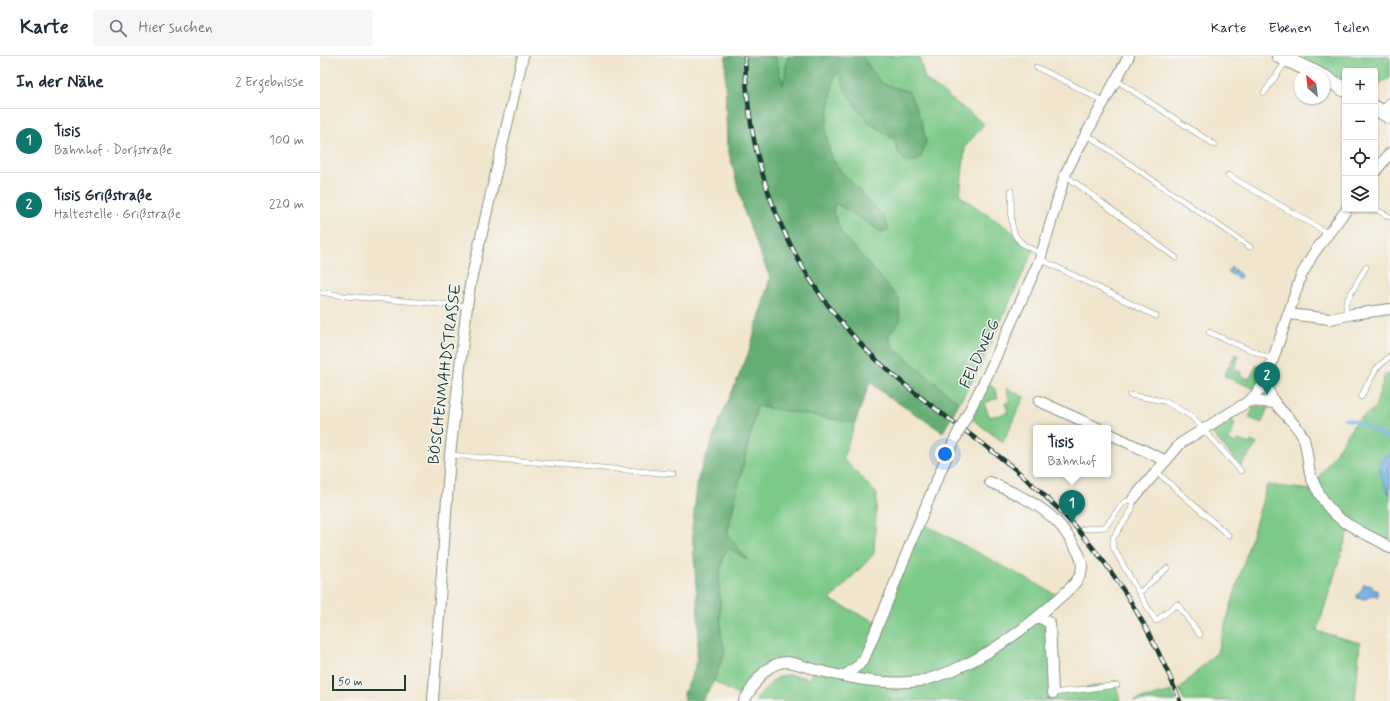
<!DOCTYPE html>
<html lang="de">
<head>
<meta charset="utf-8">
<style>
  :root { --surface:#fff; --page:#f6f6f7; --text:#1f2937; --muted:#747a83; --line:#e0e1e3; --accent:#0f766e }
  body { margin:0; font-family:Mynerve,sans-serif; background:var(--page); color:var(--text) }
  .controls { position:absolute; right:12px; top:12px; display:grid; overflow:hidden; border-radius:4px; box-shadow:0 1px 3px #0004 }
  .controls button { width:36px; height:36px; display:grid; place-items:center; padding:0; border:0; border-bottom:1px solid var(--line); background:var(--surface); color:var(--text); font:20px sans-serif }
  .compass { position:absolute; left:974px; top:12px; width:36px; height:36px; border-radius:50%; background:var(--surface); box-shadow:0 1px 3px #0004; rotate:333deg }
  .scale { position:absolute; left:12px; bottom:10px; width:74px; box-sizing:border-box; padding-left:4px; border:2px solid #1f3d34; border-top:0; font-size:11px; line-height:14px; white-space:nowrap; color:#1f3d34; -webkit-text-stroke:3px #f6f6f2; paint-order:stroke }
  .you { position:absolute; left:625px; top:398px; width:14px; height:14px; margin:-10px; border:3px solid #fff; border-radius:50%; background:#1a73e8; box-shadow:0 0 0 6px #1a73e833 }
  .badge { display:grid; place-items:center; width:26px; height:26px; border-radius:50%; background:var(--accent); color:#fff; font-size:13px; font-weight:700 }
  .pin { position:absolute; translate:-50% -33px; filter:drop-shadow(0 1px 2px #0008) }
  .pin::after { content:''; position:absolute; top:21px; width:14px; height:12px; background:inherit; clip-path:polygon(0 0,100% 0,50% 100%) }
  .popup { position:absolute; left:713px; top:369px; width:78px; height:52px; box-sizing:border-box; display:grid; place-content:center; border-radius:4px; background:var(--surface); filter:drop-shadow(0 1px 3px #0005); font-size:13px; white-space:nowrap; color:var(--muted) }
  .popup b { font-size:15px; color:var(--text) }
  .popup::after { content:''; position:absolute; left:50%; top:100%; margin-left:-8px; border:8px solid transparent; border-top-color:var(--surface) }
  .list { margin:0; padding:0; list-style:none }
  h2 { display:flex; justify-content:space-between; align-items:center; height:52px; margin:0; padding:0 16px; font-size:17px }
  h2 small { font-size:13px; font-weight:400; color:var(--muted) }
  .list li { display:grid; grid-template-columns:26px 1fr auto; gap:12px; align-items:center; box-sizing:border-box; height:64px; padding:0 16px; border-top:1px solid var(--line) }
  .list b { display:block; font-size:15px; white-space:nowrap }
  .list p { margin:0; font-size:13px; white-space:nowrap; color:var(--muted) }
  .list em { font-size:13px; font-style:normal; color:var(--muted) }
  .icon { flex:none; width:22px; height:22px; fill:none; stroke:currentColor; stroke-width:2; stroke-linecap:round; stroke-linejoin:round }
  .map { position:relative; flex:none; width:1070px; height:645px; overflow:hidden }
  header { display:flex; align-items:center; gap:24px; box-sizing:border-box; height:56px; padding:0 20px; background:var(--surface); border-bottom:1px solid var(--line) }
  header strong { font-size:19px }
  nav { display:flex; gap:22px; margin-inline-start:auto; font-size:14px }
  .search { width:280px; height:36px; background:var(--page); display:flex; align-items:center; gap:10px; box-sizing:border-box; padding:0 14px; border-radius:4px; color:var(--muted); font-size:15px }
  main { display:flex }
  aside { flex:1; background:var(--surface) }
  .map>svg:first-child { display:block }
</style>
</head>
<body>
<header>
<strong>Karte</strong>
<div class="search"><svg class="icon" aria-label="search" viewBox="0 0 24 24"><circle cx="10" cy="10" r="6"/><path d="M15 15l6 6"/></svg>Hier suchen</div>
<nav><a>Karte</a><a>Ebenen</a><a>Teilen</a></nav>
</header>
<main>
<aside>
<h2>In der Nähe<small>2 Ergebnisse</small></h2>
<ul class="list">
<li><span class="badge">1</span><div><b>Tisis</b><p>Bahnhof · Dorfstraße</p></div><em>100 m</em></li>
<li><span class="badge">2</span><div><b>Tisis Grißstraße</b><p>Haltestelle · Grißstraße</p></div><em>220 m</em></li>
</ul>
</aside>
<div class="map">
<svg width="1070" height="645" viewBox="0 0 1070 645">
  <rect width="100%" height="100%" fill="#f6f6f2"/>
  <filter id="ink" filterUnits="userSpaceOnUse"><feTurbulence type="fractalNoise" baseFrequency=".025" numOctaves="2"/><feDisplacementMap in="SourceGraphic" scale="8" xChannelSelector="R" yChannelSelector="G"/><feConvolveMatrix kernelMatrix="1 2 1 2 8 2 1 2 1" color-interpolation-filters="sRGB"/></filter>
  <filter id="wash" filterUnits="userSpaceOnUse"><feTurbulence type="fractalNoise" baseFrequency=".012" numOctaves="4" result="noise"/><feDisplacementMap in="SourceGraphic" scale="16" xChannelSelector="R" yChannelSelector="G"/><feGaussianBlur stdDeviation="0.9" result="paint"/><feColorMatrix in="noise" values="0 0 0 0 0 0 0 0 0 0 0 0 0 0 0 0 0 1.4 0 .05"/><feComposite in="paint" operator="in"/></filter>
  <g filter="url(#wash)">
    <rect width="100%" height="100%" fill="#f1e5cd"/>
    <g fill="#7cc988" stroke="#4e835e">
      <polygon points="455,0 468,0 463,30"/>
      <polygon points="542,0 599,0 605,23 664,68 645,91 640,140 715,191 658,315 639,347 575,293 568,280 580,265 538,196 522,178 513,156 515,147 531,156 562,176 569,173 562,159 520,114 510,99 506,74 514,20 520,16 525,34 551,68 574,83 578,96 588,108 601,102 589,37 561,27"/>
      <polygon points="985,0 1066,0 1070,2 1070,22 1060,27 1055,33 1055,15 1025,15 1025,28 984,4"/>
      <polygon points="915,298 919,300 914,313 921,316 920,319 929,323 937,309 945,312 939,328 935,333 904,320"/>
      <polygon points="1065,318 1070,318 1070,492 1030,470 997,575 1040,587 1035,645 864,645 859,633 897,596 947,429 991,434 1035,367 1055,352"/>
      <polygon points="669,327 674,332 678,342 664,347 670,361 677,359 677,360 688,356 685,347 690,346 686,332 704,341 683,386 652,363"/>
      <path d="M437 350 535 367 523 403 557 438 554 498 510 544 561 568 602 467 739 540 719 560 729 568 734 636 796 628 800 645H436L438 641C460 618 458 615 490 623L492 616 467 604 438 621 419 640 394 625 405 595 401 579 399 522 404 498 409 492 427 503 407 479Z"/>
      <polygon points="934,350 948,351 942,367 929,362"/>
      <polygon points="907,362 915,367 909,385 917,388 918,384 930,388 931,385 937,388 921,410 890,375 890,373"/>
      <polygon points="852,635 856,645 813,645"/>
    </g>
    <polygon fill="#65ad74" stroke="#427554" points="406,0 455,0 463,29 468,0 542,0 561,27 589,36 601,64 606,85 601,102 588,108 578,96 574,83 551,68 538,53 525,34 520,17 514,20 506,74 510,99 520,114 562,159 569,173 562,176 531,156 515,147 513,156 522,178 579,243 580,265 568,280 575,293 639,347 623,376 566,339 550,326 535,367 437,350 407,478 428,504 409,492 404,498 399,522 401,579 405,595 394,625 382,645 364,645 364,637 376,609 379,572 372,472 378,422 400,364 429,296 450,222 425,158 407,89 405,23"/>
    <g fill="#78b1e8" stroke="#4c778e">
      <polygon points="911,211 921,219 919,223 908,216"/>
      <path d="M1070 398V438C1063 427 1052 404 1070 398Z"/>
      <polygon points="1044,528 1052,530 1053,534 1057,534 1058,540 1051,539 1046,543 1037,542 1037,539 1041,535"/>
    </g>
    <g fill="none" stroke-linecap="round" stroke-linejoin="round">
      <polyline stroke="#78b1e8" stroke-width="3" points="1025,363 1035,365 1070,383"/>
    </g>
  </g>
  <g filter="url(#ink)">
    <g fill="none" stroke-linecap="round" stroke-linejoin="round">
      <g stroke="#889180" stroke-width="6">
        <g id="lane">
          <polyline points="716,11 749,27 784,46"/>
          <polyline points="796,24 895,89"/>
          <polyline points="944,37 967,4"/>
          <polyline points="766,78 930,191"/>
          <polyline points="745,119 856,202"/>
          <polyline points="908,119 1009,178"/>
          <path d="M691 135C692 147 689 173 697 182 703 190 713 194 722 198"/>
          <polyline points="1055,153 1070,161"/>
          <polyline points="720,203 836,260"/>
          <polyline points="0,236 24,240 147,250"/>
          <polyline points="1026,259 1026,246 1046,211"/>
          <polyline points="889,276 913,287 953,303"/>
          <polyline points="810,339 844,345 871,360 921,415"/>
          <polyline points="1041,341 1056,313 1070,300"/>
          <polyline points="130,399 353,418"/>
          <polyline points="837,416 909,480"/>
          <polyline points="763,473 785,471 804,446 813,443 812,454 793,482 793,491 819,537 847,512"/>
          <polyline points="819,537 836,565 857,548 880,579"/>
          <polyline points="733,637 797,629"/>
        </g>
      </g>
      <g stroke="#889180" stroke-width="12">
        <g id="street">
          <polyline points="1063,57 1070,47"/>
          <polyline points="1055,116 1070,97"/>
          <polyline points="969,258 1010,263 1033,258 1070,253"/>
          <path d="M946 324C950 352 970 358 982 379 988 389 987 409 991 421 997 435 1006 451 1018 461 1024 467 1034 471 1041 476 1051 481 1061 485 1070 492"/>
          <polyline points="719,345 778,372"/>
          <polyline points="929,345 954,347"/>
          <polyline points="646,361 668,318 720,203 745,119 752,104 809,0"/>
          <polyline points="788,377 846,405"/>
          <polyline points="813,443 861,387 929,345 938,336 946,324 981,220 993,198 1027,153"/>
          <polyline points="718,561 730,567 733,637"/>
          <path d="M524 620 539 609 544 603C575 530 601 456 634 385"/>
          <polyline points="113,645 130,399 147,250 151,224 203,0"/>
          <path d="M424 645C434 629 444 607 466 606 474 606 492 613 501 615 531 623 569 629 600 625 611 623 621 619 631 615 671 598 704 574 736 545 744 538 759 526 761 516 765 505 756 492 750 483 746 477 742 471 737 466 719 447 694 437 670 426"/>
        </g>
      </g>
      <g stroke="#889180" stroke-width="16">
        <g id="secondary">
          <polyline points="959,0 998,18"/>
          <polyline points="1004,21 1025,34"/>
          <polyline points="1055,52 1070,61"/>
        </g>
      </g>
      <use href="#lane" stroke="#fff" stroke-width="5"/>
      <use href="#street" stroke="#fff" stroke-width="10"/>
      <use href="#secondary" stroke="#fff" stroke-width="14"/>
      <g stroke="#1f3d34" stroke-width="4.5">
        <path id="rail" d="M425 0C427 124 477 235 571 317 611 352 655 380 696 414 715 430 734 448 751 466 799 518 834 580 860 645"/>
      </g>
      <use href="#rail" stroke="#f6f6f2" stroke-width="3" stroke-dasharray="9" stroke-linecap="butt"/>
      <g stroke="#889180" stroke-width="12" stroke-linecap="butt">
        <polyline id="street-bridge" points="634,385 646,361"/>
      </g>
      <use href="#street-bridge" stroke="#fff" stroke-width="10"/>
    </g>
  </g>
  <g text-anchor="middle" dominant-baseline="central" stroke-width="3" stroke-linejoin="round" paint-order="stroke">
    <g font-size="16" fill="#1f3d34" stroke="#f6f6f2">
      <text transform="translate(660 298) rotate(-65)">FELDWEG</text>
      <text transform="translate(125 318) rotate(-83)">BÖSCHENMAHDSTRASSE</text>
    </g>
  </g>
</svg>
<div class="controls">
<button>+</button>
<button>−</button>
<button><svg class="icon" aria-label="locate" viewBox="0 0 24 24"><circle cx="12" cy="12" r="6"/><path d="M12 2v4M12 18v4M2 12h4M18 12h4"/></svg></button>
<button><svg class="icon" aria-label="layers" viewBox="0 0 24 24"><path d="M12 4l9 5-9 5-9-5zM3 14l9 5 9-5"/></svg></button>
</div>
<svg class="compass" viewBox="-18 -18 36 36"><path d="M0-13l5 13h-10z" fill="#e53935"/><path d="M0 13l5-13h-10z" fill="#747a83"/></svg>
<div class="scale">50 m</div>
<div class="you"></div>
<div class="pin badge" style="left:752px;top:467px">1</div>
<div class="popup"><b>Tisis</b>Bahnhof</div>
<div class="pin badge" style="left:947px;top:339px">2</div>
</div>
</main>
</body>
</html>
